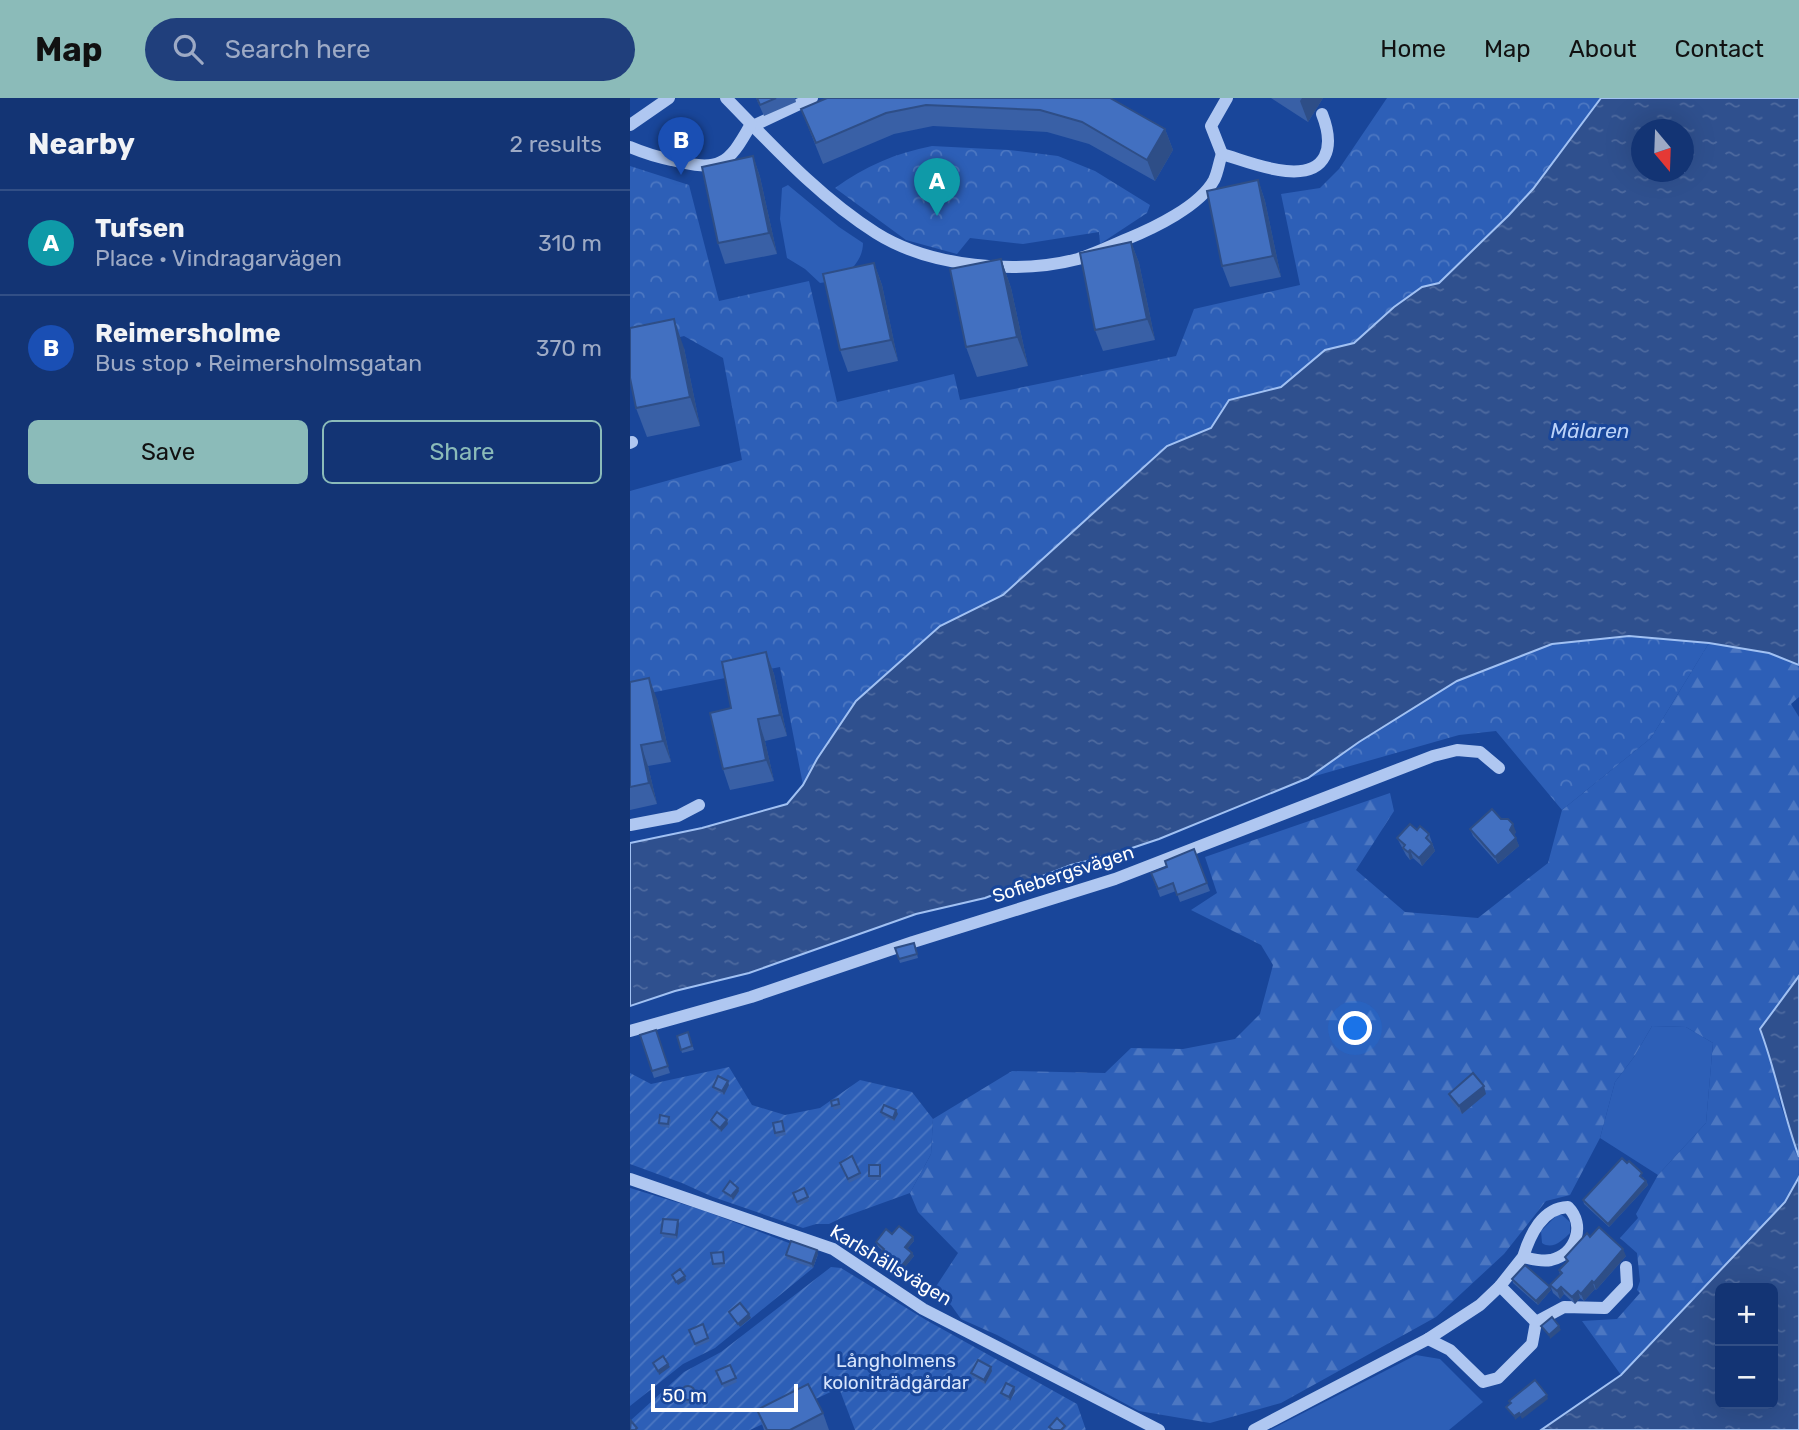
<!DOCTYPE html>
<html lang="en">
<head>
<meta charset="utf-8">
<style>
  :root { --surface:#133474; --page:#203f7c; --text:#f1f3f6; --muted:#9daac5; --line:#324f86; --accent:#8bbbb9 }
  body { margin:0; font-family:Rubik,sans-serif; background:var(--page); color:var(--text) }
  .controls { position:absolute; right:21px; bottom:21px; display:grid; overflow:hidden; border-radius:10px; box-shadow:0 7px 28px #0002 }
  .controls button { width:63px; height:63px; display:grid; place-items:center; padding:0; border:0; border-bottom:2px solid var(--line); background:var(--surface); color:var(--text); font:35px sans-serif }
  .compass { position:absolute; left:1001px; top:21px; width:63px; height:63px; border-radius:50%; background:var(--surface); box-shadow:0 7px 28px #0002; rotate:161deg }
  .scale { position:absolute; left:21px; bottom:18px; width:147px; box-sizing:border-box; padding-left:7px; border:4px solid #fff; border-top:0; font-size:19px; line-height:24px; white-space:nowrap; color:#fff; -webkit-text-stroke:5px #19469a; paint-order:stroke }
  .you { position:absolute; left:726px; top:931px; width:24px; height:24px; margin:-18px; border:5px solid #fff; border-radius:50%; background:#1a73e8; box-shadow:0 0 0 10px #1a73e833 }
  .badge { display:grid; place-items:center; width:46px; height:46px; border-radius:50%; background:var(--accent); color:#fff; font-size:23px; font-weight:700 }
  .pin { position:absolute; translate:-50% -58px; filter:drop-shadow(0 2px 4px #0008) }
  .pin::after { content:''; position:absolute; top:37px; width:24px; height:21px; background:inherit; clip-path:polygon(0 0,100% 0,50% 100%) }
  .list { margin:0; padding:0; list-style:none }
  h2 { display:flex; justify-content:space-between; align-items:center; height:91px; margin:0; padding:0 28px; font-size:30px }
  h2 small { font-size:23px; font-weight:400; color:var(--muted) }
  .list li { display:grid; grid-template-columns:46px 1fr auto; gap:21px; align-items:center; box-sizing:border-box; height:105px; padding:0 28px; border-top:2px solid var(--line) }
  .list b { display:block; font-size:26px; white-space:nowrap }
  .list p { margin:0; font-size:23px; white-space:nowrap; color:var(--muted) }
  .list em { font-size:23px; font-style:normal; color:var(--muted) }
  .actions { display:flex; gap:14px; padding:21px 28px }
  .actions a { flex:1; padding:16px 0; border:2px solid var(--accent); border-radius:10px; text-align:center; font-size:24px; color:var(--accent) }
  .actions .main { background:var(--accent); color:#111 }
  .icon { flex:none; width:38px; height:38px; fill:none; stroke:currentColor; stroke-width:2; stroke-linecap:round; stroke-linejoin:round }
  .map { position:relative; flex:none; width:1169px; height:1332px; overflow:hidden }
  header { display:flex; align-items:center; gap:42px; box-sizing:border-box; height:98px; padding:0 35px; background:var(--accent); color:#111 }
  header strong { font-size:33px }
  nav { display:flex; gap:38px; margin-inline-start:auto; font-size:24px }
  .search { width:490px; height:63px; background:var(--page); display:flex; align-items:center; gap:18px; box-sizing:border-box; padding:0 24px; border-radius:38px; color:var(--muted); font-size:26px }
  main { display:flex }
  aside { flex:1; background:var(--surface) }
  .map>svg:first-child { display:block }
</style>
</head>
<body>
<header>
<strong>Map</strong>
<div class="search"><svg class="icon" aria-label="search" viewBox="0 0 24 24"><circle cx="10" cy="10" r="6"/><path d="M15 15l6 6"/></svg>Search here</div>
<nav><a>Home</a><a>Map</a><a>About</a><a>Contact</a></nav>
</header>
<main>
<aside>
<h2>Nearby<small>2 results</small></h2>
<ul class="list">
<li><span class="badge" style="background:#0f9aa8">A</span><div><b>Tufsen</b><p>Place · Vindragarvägen</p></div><em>310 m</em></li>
<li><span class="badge" style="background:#1a4fb4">B</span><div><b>Reimersholme</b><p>Bus stop · Reimersholmsgatan</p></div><em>370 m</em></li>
</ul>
<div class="actions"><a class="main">Save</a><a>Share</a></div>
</aside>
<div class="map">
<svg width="1169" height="1332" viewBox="0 0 1169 1332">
  <defs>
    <pattern id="forest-firs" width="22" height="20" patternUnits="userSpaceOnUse" patternTransform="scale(1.75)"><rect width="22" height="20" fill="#2d5fb7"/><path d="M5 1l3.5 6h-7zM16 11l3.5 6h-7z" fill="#4c77c2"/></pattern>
    <pattern id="park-crowns" width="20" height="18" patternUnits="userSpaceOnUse" patternTransform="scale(1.75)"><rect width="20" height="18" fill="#2d5fb7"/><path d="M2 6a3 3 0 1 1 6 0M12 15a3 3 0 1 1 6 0" fill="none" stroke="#4c77c2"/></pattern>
    <pattern id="garden-furrows" width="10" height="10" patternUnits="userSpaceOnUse" patternTransform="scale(1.75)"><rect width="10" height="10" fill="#2d5fb7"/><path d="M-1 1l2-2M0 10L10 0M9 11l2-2" fill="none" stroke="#4c77c2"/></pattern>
    <pattern id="water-ripples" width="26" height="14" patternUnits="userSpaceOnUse" patternTransform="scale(1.75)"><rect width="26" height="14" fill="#2f508e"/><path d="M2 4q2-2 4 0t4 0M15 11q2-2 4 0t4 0" fill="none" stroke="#4e6a9f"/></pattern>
  </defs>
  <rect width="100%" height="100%" fill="#19469a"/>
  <g fill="#2d5fb7">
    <path d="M158 87 209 129 233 145C233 167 211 183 190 185L175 171 157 160 150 121 152 90Z"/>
    <polygon points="1022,928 1056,929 1083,945 1076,1025 1028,1077 970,1040 985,984 1004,959"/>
    <path d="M927 1117H932L940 1124V1135C932 1143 922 1152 912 1145L911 1133Z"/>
    <polygon points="786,1257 810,1261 853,1304 819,1332 640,1332"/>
  </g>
  <polygon fill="url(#forest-firs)" points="1079,545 1139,555 1169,567 1169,599 1161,606 1169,619 1169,878 1131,931 1141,961 1151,1008 1169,1059 1169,1079 1156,1104 991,1277 952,1223 987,1221 1010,1195 1007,1192 1010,1183 1007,1155 990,1140 1008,1120 1006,1116 1028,1077 1076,1025 1083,945 1056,929 1022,928 1004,959 985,984 970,1040 940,1097 916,1103 874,1156 806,1219 651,1305 580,1325 509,1313 367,1237 331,1221 321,1207 303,1193 328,1155 288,1114 280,1095 301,1056 303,1021 382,973 475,975 501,950 553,951 605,941 630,916 643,867 631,847 561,812 587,795 575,759 760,695 764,713 726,772 775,814 848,820 918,765 932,712 1021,640"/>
  <g fill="url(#park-crowns)">
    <polygon points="757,0 971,0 903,91 879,117 809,185 792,189 764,209 724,245 695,252 651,289 599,302 581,330 537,348 373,498 310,528 272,561 226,603 187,661 173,687 150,569 0,599 0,393 112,362 93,260 54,238 0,252 0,68 59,87 89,203 179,183 207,304 324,276 330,302 546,258 564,211 670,187 651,96 690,90 709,71"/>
    <path d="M302 48 379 52 428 58 465 73 520 107 517 115 470 146 469 134 393 146 340 140 327 156 276 142 205 90C235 68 266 55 302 48Z"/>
    <polygon points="999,538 1079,545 1021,640 932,712 866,633 829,637 678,680 729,644 827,583 922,546"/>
  </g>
  <g fill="url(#garden-furrows)">
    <polygon points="99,969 122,1007 155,1017 190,1010 230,982 282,994 303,1021 301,1056 280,1095 211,1120 199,1126 186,1126 173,1130 83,1099 52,1085 0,1066 0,975 21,986"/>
    <polygon points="0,1090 72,1112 188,1156 183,1170 85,1250 53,1266 0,1308"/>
    <polygon points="201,1169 211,1170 296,1222 447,1306 456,1332 225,1332 209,1290 120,1332 0,1332 0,1323 54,1274 91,1254"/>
  </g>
  <g fill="url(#water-ripples)" stroke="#a1c1f3" stroke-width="2" fill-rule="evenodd">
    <path d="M971 0H1169V567L1139 555 1079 545 999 538 922 546 827 583 729 644 678 680 529 741 481 757 441 767 355 800 286 816 119 875 45 893 0 908V745L72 730 157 706 173 687 187 661 226 603 310 528 373 497 537 348 581 330 599 302 651 289 695 252 724 245 764 209 792 189 809 185 879 117 903 91ZM1012 32H1054V74H1012Z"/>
    <path d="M1169 878V1059C1153 1016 1146 973 1130 931Z"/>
    <path d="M1169 1079V1332H911L991 1277 1155 1104ZM1090 1190H1143V1306H1090Z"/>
  </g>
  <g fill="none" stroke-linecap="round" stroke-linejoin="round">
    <g stroke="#afc7f1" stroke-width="12">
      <path d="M96 0C143 48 189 99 246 135 300 169 387 177 448 161 464 156 481 148 497 141 524 130 570 108 584 82 588 74 589 64 592 56"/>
      <polyline points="0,27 39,0"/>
      <polyline points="123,28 182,0"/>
      <path d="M0 49C14 55 27 59 42 62 89 74 98 68 121 26"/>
      <path d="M592 56C612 62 634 71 656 73 698 77 705 49 692 16"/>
      <polyline points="592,56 581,28 597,0"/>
      <polyline points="0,345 2,344"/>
      <polyline points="0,727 48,718 69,707"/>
      <polyline points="0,933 121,899 283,844 485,781 803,658 827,652 850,654 869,670"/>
      <polyline points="0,1081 203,1151 293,1211 529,1332"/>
      <polyline points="906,1224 934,1209 975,1210 997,1187 996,1169"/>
      <polyline points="798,1241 820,1252 853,1284 868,1280 902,1246 906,1224 870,1188"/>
      <path d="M624 1332 798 1241 850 1207 870 1188 893 1159C902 1161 911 1164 921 1162 946 1156 956 1127 938 1109 912 1110 900 1137 893 1159"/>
    </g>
  </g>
  <g fill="#3960a6">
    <polygon points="126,0 165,0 166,4 134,18"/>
    <polygon points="480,0 535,31 543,52 525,83 459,46 417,34 303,28 264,36 193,66 171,11"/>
    <polygon points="641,0 693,0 678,24"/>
    <polygon points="123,58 130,79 147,156 95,166 88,145"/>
    <polygon points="628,82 635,103 651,179 600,189 592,168"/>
    <polygon points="501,144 509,165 525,242 473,253 465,232"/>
    <polygon points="371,161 381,190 398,268 347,279 336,249"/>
    <polygon points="244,165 252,187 268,263 218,274 210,252"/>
    <polygon points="54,250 70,328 17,339 6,310"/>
    <polygon points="136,554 144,576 157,638 135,643 144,683 100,692 93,671 101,610"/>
    <polygon points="0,584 27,601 41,664 18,668 27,706 0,712"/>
    <polygon points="871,721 886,734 884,737 889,748 868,766 843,738 840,731"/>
    <polygon points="787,732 799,736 805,753 792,768 783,760 780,762 776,757 767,740"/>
    <polygon points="564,751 580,793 550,804 546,793 530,799 521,775 537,769"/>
    <polygon points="284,845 288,860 270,865 265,850"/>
    <polygon points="26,932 40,975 24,980 10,937"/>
    <polygon points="58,934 64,952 52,955 47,938"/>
    <polygon points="99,987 94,997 84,992 83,989"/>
    <polygon points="819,996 856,996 832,1016 821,1003"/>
    <polygon points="208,1001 211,1010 204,1012 201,1003"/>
    <polygon points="251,1014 268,1016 264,1023 252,1018"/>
    <polygon points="39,1019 41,1022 39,1030 30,1028 29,1025"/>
    <polygon points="81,1022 97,1022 98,1026 91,1034 82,1026"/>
    <polygon points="154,1027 156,1037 146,1039 145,1035"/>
    <polygon points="211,1068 230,1075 231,1079 219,1085"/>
    <polygon points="251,1071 251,1082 240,1082 239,1078"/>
    <polygon points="1014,1079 1013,1080 1016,1083 1018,1087 979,1129 954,1106 953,1102"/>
    <polygon points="174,1090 179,1103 168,1108 163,1095"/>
    <polygon points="93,1093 109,1093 103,1102 94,1096"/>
    <polygon points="49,1126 47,1141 33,1139 31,1135"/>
    <polygon points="262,1136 283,1139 284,1143 277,1151 282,1155 284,1158 266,1180 247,1165 246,1161 253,1153 247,1148 246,1144"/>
    <polygon points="960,1139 996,1158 966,1192 965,1191 954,1203 950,1200 945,1206 934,1196 930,1201 923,1195 920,1187 930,1177 929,1172 936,1164 935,1159"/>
    <polygon points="188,1156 183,1170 157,1161 156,1157"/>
    <polygon points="94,1157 95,1169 84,1170 83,1166"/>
    <polygon points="882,1181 921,1192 908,1207 883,1185"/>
    <polygon points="73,1226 80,1243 66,1249 59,1232"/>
    <polygon points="100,1267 107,1284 94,1290 86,1273"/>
    <polygon points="361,1269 362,1273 355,1286 342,1279 341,1275"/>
    <polygon points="385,1293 380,1303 373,1299 371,1295"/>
    <polygon points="67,1296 66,1302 62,1306 56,1305 51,1297"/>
    <polygon points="127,1312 193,1315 199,1332 134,1332"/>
  </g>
  <g fill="#2e4e87">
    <polygon points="672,0 693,0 678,24 670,3"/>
    <polygon points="535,31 543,52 525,83 517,62"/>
    <polygon points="123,58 130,79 147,156 139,135"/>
    <polygon points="628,82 635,103 651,179 643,158"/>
    <polygon points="501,144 509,165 525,242 517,221"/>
    <polygon points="371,161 381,190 398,268 387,239"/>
    <polygon points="244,165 252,187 268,263 261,242"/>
    <polygon points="44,221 54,250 70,328 60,299"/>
    <polygon points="136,554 144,576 157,638 150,617"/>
    <polygon points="19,580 27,601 41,664 33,643"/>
    <polygon points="128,621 135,643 144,683 136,662"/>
    <polygon points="11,647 18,668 27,706 19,685"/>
    <polygon points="883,726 886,734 883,740 880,732"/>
    <polygon points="886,740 889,748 868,766 865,759"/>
    <polygon points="802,746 805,753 792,768 789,760"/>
    <polygon points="780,752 783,760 780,762 778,754"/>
    <polygon points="98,983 99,987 94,997 92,993"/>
    <polygon points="854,988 856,996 832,1016 829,1008"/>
    <polygon points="266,1012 268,1016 264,1023 263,1020"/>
    <polygon points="97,1022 98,1026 91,1034 90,1030"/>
    <polygon points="1016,1083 1018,1087 979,1129 978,1126"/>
    <polygon points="108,1090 109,1093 103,1102 101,1098"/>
    <polygon points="48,1122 49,1126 47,1141 46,1137"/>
    <polygon points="283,1139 284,1143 276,1152 275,1149"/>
    <polygon points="993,1151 996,1158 966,1192 964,1185"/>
    <polygon points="187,1152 188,1156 183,1170 182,1166"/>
    <polygon points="282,1155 284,1158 266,1180 265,1176"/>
    <polygon points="55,1178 56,1182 48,1187 46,1184"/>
    <polygon points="962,1183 965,1191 954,1203 951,1196"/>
    <polygon points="920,1189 921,1192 908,1207 906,1203"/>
    <polygon points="931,1189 934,1196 930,1201 927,1193"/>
    <polygon points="948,1193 950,1200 945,1206 942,1199"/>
    <polygon points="119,1216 121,1220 110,1229 108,1226"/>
    <polygon points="929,1228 931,1232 920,1241 919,1237"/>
    <polygon points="38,1266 40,1269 29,1277 28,1273"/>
    <polygon points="361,1269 362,1273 355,1286 354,1282"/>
    <polygon points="384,1289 385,1293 380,1303 379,1299"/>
    <polygon points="66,1292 67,1296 66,1302 62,1306 60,1302"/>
    <polygon points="917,1297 918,1301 892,1321 890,1317"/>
    <polygon points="889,1315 890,1318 885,1322 884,1318"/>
  </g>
  <g fill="#4270c1" stroke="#2e4e87" stroke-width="2">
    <polygon points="127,0 146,0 130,7"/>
    <polygon points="197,0 480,0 535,31 517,62 452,24 410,12 296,7 256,15 186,45 171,11"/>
    <polygon points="123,58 139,135 88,145 72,69"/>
    <polygon points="628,82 643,158 592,168 577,93"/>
    <polygon points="501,144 517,221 465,232 450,155"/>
    <polygon points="371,161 387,239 336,249 320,171"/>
    <polygon points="244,165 261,242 210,252 193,176"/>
    <polygon points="44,221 60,299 6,310 0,280 0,230"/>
    <polygon points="136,554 150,617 128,621 136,662 93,671 80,615 101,610 92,564"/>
    <polygon points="19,580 33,643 11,647 19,685 0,689 0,584"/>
    <polygon points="862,711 871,721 878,721 883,726 880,732 886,740 865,759 840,731"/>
    <polygon points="780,726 787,732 790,728 799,736 796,740 802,746 789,760 780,752 778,754 773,750 775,747 767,740"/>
    <polygon points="564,751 577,785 547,797 543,785 528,791 521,775 537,769 535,763"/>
    <polygon points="284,845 287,856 269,861 265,850"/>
    <polygon points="26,932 38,968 22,973 10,937"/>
    <polygon points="58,934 62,948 51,952 47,938"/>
    <polygon points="843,975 854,988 829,1008 819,996"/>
    <polygon points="88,978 98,983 92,993 83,989"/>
    <polygon points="208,1001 209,1006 202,1008 201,1003"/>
    <polygon points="254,1007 266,1012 263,1020 251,1014"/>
    <polygon points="87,1014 97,1022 90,1030 81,1022"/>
    <polygon points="30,1017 39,1019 38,1026 29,1025"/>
    <polygon points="152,1023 154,1033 145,1035 143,1025"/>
    <polygon points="222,1058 230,1075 218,1081 210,1065"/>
    <polygon points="992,1060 997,1065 999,1063 1012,1075 1010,1078 1016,1083 978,1126 953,1102"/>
    <rect x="239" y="1067" width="11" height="11"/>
    <polygon points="100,1083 108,1090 101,1098 93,1093"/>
    <polygon points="174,1090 178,1099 167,1104 163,1095"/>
    <polygon points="33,1121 48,1122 46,1137 31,1135"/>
    <polygon points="269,1128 283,1139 275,1149 282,1155 265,1176 246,1161 254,1151 246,1144 256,1131 262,1136"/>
    <polygon points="969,1129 993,1151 964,1185 962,1183 951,1196 948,1193 942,1199 931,1189 927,1193 920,1187 932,1175 929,1172 938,1163 935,1159 957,1135 960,1139"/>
    <polygon points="161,1143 187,1152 182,1166 156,1157"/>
    <polygon points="93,1154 94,1165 83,1166 81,1155"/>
    <polygon points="895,1167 920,1189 906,1203 882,1181"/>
    <polygon points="50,1171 55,1178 46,1184 42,1177"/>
    <polygon points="110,1205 119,1216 108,1226 99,1214"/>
    <polygon points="922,1219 929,1228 919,1237 911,1228"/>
    <polygon points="73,1226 78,1240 65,1246 59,1232"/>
    <polygon points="33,1258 38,1266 28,1273 23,1265"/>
    <polygon points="348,1262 361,1269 354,1282 341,1275"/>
    <polygon points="100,1267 106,1280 92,1286 86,1273"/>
    <polygon points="905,1282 917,1297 890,1317 889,1315 884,1318 876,1309 881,1305 879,1303"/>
    <polygon points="376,1285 384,1289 379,1299 371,1295"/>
    <polygon points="178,1286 193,1315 160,1332 137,1332 127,1312"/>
    <circle cx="58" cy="1295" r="7"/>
    <polygon points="427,1320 435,1328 431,1332 423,1332 419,1329"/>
    <polygon points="1,1323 7,1330 5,1332 0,1332"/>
  </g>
  <g text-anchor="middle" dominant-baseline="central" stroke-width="6" stroke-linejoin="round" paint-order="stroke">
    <g font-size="19" fill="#fff" stroke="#19469a">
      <text transform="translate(433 776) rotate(-18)">Sofiebergsvägen</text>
      <text transform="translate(261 1167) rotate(31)">Karlshällsvägen</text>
    </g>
    <g font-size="19" fill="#d6e4fc" stroke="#19469a">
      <text x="266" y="1262">Långholmens<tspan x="266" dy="22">koloniträdgårdar</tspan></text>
    </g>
    <g font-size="21" font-style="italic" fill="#bbd2f8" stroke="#19469a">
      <text x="960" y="332">Mälaren</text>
    </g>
  </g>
</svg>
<div class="controls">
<button>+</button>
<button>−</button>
</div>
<svg class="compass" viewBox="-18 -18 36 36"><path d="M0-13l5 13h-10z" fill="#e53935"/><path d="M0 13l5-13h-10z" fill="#9daac5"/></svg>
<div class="scale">50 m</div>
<div class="you"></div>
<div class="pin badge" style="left:307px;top:118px;background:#0f9aa8">A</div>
<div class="pin badge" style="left:51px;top:77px;background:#1a4fb4">B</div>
</div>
</main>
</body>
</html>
